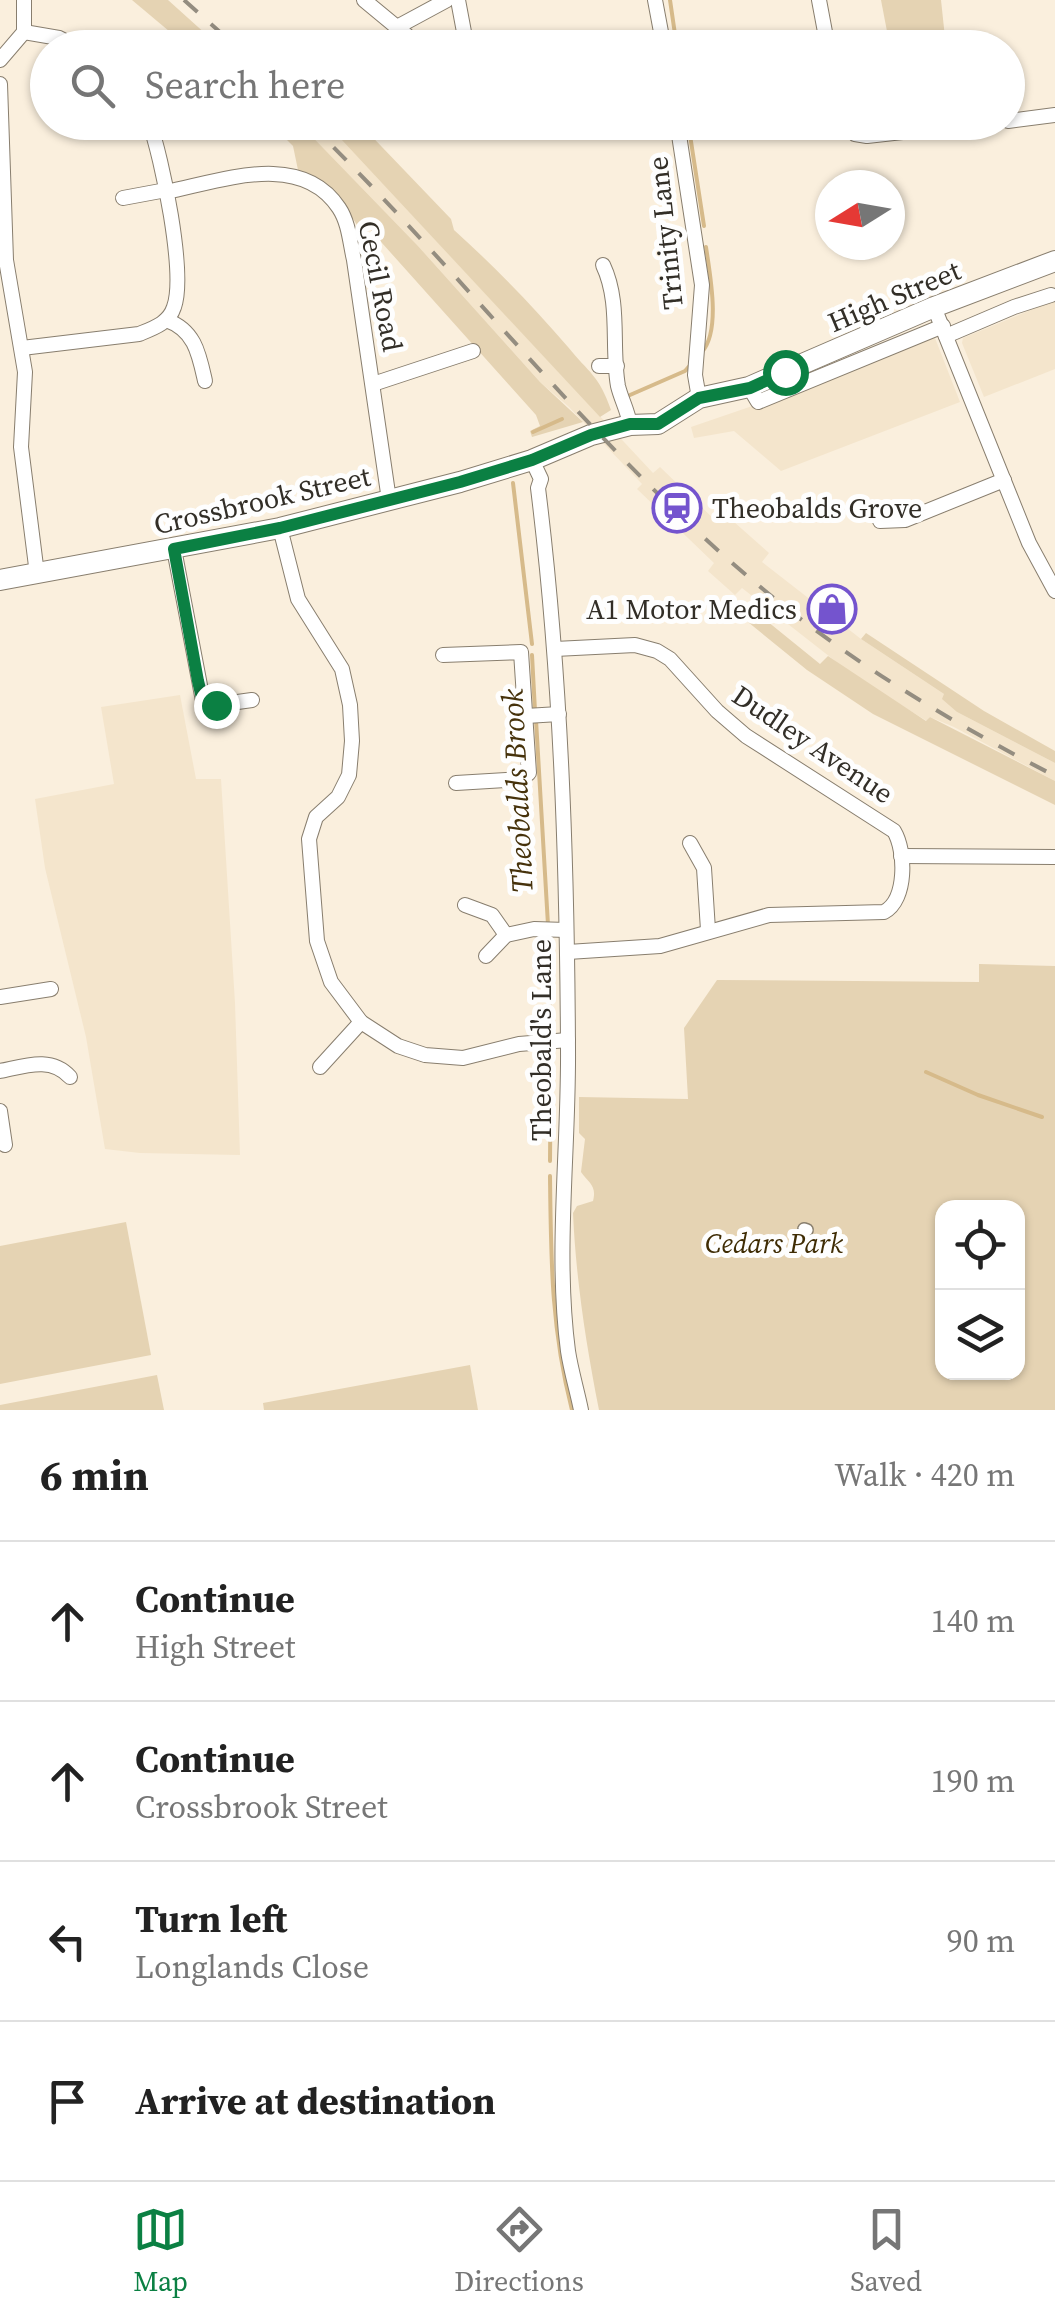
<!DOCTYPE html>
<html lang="en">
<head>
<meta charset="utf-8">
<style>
  :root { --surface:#fff; --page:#f2f2f2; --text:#222; --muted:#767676; --line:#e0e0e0; --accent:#0b8043 }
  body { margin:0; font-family:"Source Serif 4",serif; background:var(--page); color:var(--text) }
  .controls { position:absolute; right:30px; bottom:30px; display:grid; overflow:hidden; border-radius:20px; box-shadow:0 2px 8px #0004 }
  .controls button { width:90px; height:90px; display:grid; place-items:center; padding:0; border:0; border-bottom:2px solid var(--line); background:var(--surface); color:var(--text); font:50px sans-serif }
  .compass { position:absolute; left:815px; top:170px; width:90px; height:90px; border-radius:50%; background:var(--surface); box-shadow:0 2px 8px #0004; rotate:259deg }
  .stop { position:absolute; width:30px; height:30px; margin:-22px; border:8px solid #0b8043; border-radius:50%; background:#fff }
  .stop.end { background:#0b8043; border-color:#fff; box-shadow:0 2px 10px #0008 }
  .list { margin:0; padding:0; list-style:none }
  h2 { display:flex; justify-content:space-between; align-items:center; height:130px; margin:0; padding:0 40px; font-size:42px }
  h2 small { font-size:32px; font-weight:400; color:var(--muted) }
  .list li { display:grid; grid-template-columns:65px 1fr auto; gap:30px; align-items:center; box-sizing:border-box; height:160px; padding:0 40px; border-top:2px solid var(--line) }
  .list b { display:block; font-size:38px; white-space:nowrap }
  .list p { margin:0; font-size:32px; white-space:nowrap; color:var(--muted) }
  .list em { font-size:32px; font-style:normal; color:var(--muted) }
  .icon { flex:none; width:55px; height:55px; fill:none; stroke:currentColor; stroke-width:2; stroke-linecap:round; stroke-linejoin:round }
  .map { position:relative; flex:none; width:1055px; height:1410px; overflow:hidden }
  .search { position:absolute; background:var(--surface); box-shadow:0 2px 8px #0004; left:30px; right:30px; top:30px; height:110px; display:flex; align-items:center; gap:25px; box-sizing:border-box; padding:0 35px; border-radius:55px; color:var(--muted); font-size:38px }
  .sheet { height:770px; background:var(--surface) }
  nav { display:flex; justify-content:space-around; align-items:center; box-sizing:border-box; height:140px; border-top:2px solid var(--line); background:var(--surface); font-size:28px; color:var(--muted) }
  nav a { display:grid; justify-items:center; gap:5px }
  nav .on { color:var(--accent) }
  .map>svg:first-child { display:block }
</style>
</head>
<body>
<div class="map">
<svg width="1055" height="1410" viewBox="0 0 1055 1410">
  <rect width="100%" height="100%" fill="#faefdd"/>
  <g fill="#f4e5cc">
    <polygon points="299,123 326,123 653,473 660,467 717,522 725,514 769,553 762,562 861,639 944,694 957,712 1055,763 1055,781 954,727 930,717 927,721 857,678 742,588 735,595 708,571 714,563 637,489 642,484 569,407 540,382 418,246"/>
    <polygon points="1055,300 1055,369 984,397 962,343 963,338"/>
    <polygon points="928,338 935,338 960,402 781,471 734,431 694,438 691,427 808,387"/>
    <polygon points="180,695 196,779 221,779 235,1003 240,1155 140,1153 105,1149 86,1037 45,868 35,799 114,784 101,707"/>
  </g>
  <g fill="#e5d3b3" fill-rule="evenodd">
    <polygon points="132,0 168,0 218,45 188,47"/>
    <polygon points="881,0 941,0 946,47 890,47"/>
    <path d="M270 123H299L418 246 540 382 583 422 532 437 530 431 540 426 536 415 365 224 357 225C341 199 326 182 298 170L293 146Z"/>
    <path d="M326 123H359L451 219 454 230C495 267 532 305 568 347 589 373 599 375 611 410L600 417Z"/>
    <polygon points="751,608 820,664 828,656 926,721 930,717 1055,781 1055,805 873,714 807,670 743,618"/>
    <polygon points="866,633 984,711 1055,751 1055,763 957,712 942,699 944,694 861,639"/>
    <path d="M979 964 1055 966V1410H599C586 1344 576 1280 573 1213L577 1206 593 1201C597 1186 589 1183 581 1172L585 1139 579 1133V1097L688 1099 684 1028 717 980 979 982ZM942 1208H1018V1372H942Z"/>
    <polygon points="126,1222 151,1355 0,1384 0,1246"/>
    <polygon points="470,1365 478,1410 264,1410 263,1403"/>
    <polygon points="157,1375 164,1410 0,1410 0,1405"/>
  </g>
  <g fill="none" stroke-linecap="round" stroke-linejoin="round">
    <g stroke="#d6ba8a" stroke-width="4">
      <polyline points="670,0 677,48"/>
      <polyline points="688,122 704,226"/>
      <path d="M702 352C721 330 710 275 706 247"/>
      <polyline points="630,395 685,371 692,363"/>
      <polyline points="533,432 562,419"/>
      <polyline points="513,483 532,644"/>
      <polyline points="532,655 535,711"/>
      <polyline points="536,720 548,925"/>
      <polyline points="548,940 551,1036"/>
      <polyline points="926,1072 978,1095 1042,1117"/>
      <polyline points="550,1161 551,1046"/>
      <path d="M550 1176C551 1260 551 1328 572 1410"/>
    </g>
    <g stroke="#887e6e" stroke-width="14">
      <polyline id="pedestrian" points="804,1229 807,1230"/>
    </g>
    <g stroke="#887e6e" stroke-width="16">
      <g id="minor">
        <polyline points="364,0 422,48"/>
        <polyline points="458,0 467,48"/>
        <polyline points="655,0 664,48"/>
        <polyline points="819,0 828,48"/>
        <polyline points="397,27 447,0"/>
        <polyline points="24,32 59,38 79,48"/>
        <polyline points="0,60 24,32 24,0"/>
        <polyline points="0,84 6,260 25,372 21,447 37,574"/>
        <polyline points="1008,121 1055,115"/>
        <path d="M513 122C541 133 567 127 595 122"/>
        <polyline points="677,122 702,285 695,375 699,398"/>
        <polyline points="844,122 855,134 867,136 991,122"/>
        <path d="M166 192C221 181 301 150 339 208 349 223 350 243 354 260L389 500"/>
        <polyline points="123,198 166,190"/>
        <path d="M603 265C621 303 611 346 618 386 621 399 628 411 630 425"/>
        <polyline points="934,307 1029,543 1055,591"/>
        <path d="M166 320C195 330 199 354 205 381"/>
        <polyline points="946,336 1014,307 1051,295"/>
        <path d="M22 348 139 334C154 328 169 323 174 307 186 274 162 157 149 122"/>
        <polyline points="599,366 617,366"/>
        <polyline points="373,384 473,351"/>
        <polyline points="749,387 758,402 943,326"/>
        <path d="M532 460 541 479 538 488C561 673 567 861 568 1048 569 1148 555 1252 568 1351 571 1371 577 1390 581 1410"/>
        <polyline points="880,521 905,520 1004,480"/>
        <polyline points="280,528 298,599 342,669 350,705 352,741 349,775 338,797 316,817 309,839 317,941 331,982 361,1022 398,1046 425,1055 463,1058 519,1044 568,1040"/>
        <polyline points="174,549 203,701 216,705 252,700"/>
        <path d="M555 649 635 645 657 651 670 659 717 711 746 736 894 831C906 851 907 900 884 912L769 915 660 946 568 952"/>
        <polyline points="443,655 521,652 529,773 522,779 456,783"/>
        <polyline points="526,716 559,714"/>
        <polyline points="690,843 704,868 708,930"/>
        <polyline points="901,856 1055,857"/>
        <polyline points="465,905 492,915 506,935 486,956"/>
        <polyline points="506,935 534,929 566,930"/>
        <polyline points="0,997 51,989"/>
        <polyline points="320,1067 361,1022"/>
        <path d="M0 1071C25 1066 51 1056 70 1077"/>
        <polyline points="0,1111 5,1145"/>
      </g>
    </g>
    <g stroke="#887e6e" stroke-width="22">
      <polyline id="secondary" points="0,580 280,528 460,482 532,460 591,435 630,425 658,424 699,398 749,387 934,307 1055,261"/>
    </g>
    <use href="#pedestrian" stroke="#fff" stroke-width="11"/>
    <use href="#minor" stroke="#fff" stroke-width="14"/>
    <use href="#secondary" stroke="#fff" stroke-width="20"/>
    <g stroke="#948d80" stroke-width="4" stroke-dasharray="18 18" stroke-linecap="butt">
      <polyline points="184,0 238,48"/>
      <path d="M308 122C451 261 573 421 722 554 826 647 932 712 1055 776"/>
    </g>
  </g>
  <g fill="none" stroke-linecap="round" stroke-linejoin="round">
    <polyline stroke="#0b8043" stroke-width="12" points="216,705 203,702 198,681 174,549 280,528 460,482 532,460 591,435 630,424 658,424 699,398 750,388 785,372"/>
  </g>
  <defs>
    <g id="station-ring" transform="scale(2.5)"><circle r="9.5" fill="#fefefe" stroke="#7454ce" stroke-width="1.5"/><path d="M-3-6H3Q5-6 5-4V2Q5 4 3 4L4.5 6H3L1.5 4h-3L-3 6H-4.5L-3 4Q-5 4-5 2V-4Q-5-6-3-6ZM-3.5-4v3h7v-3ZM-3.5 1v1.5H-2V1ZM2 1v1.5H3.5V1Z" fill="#7454ce"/></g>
    <g id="shop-ring" transform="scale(2.5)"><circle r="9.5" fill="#fefefe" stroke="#7454ce" stroke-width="1.5"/><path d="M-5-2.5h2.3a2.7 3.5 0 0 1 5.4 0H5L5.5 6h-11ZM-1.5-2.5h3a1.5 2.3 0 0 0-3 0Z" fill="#7454ce"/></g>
  </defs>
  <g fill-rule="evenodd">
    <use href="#station-ring" x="677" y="508"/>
    <use href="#shop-ring" x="832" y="609"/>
  </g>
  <g text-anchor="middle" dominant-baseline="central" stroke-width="10" stroke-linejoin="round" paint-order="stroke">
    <g font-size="28" fill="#322e27" stroke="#fefefe">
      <text transform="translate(665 233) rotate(-96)">Trinity Lane</text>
      <text transform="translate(381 286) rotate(79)">Cecil Road</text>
      <text transform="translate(894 296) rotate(-23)">High Street</text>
      <text transform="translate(262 500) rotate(-13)">Crossbrook Street</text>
      <text transform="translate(813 744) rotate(34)">Dudley Avenue</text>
      <text transform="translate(541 1040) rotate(-90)">Theobald's Lane</text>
    </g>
    <g font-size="28" fill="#322e27" stroke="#fefefe" text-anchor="start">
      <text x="712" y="508">Theobalds Grove</text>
      <text x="797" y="609" text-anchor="end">A1 Motor Medics</text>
    </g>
    <g font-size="28" font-style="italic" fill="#3f2c04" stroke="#fefefe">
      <text x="774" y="1243">Cedars Park</text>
    </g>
    <g font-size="30" font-style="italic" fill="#46320b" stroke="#fefefe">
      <text transform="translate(517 791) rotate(-93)">Theobalds Brook</text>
    </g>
  </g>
</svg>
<div class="controls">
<button><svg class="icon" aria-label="locate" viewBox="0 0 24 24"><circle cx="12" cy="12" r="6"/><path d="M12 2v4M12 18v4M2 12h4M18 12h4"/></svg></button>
<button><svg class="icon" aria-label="layers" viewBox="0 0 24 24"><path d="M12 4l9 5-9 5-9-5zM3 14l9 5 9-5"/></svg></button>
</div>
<svg class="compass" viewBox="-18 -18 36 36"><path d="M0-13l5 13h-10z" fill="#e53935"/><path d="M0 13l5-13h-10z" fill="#767676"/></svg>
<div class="stop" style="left:785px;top:372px"></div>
<div class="stop end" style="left:216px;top:705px"></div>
<div class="search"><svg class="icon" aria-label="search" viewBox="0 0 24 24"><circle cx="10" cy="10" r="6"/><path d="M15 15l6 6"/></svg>Search here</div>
</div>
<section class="sheet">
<h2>6 min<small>Walk · 420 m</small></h2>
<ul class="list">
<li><svg class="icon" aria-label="ahead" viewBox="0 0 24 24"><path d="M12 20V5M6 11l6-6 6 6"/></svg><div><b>Continue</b><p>High Street</p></div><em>140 m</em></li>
<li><svg class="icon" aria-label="ahead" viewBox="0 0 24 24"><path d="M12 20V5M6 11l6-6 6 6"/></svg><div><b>Continue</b><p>Crossbrook Street</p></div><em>190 m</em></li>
<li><svg class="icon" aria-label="left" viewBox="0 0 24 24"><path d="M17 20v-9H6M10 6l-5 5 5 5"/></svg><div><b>Turn left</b><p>Longlands Close</p></div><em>90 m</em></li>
<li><svg class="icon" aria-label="arrive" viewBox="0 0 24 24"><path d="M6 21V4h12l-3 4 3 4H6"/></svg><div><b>Arrive at destination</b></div></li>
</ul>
</section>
<nav>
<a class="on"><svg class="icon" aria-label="map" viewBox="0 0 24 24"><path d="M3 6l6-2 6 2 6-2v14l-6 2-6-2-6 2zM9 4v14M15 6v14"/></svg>Map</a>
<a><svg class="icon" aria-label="directions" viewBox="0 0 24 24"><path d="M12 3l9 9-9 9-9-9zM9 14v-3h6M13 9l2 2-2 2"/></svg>Directions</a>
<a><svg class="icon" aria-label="saved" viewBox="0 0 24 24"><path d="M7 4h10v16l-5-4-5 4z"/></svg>Saved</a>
</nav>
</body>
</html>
